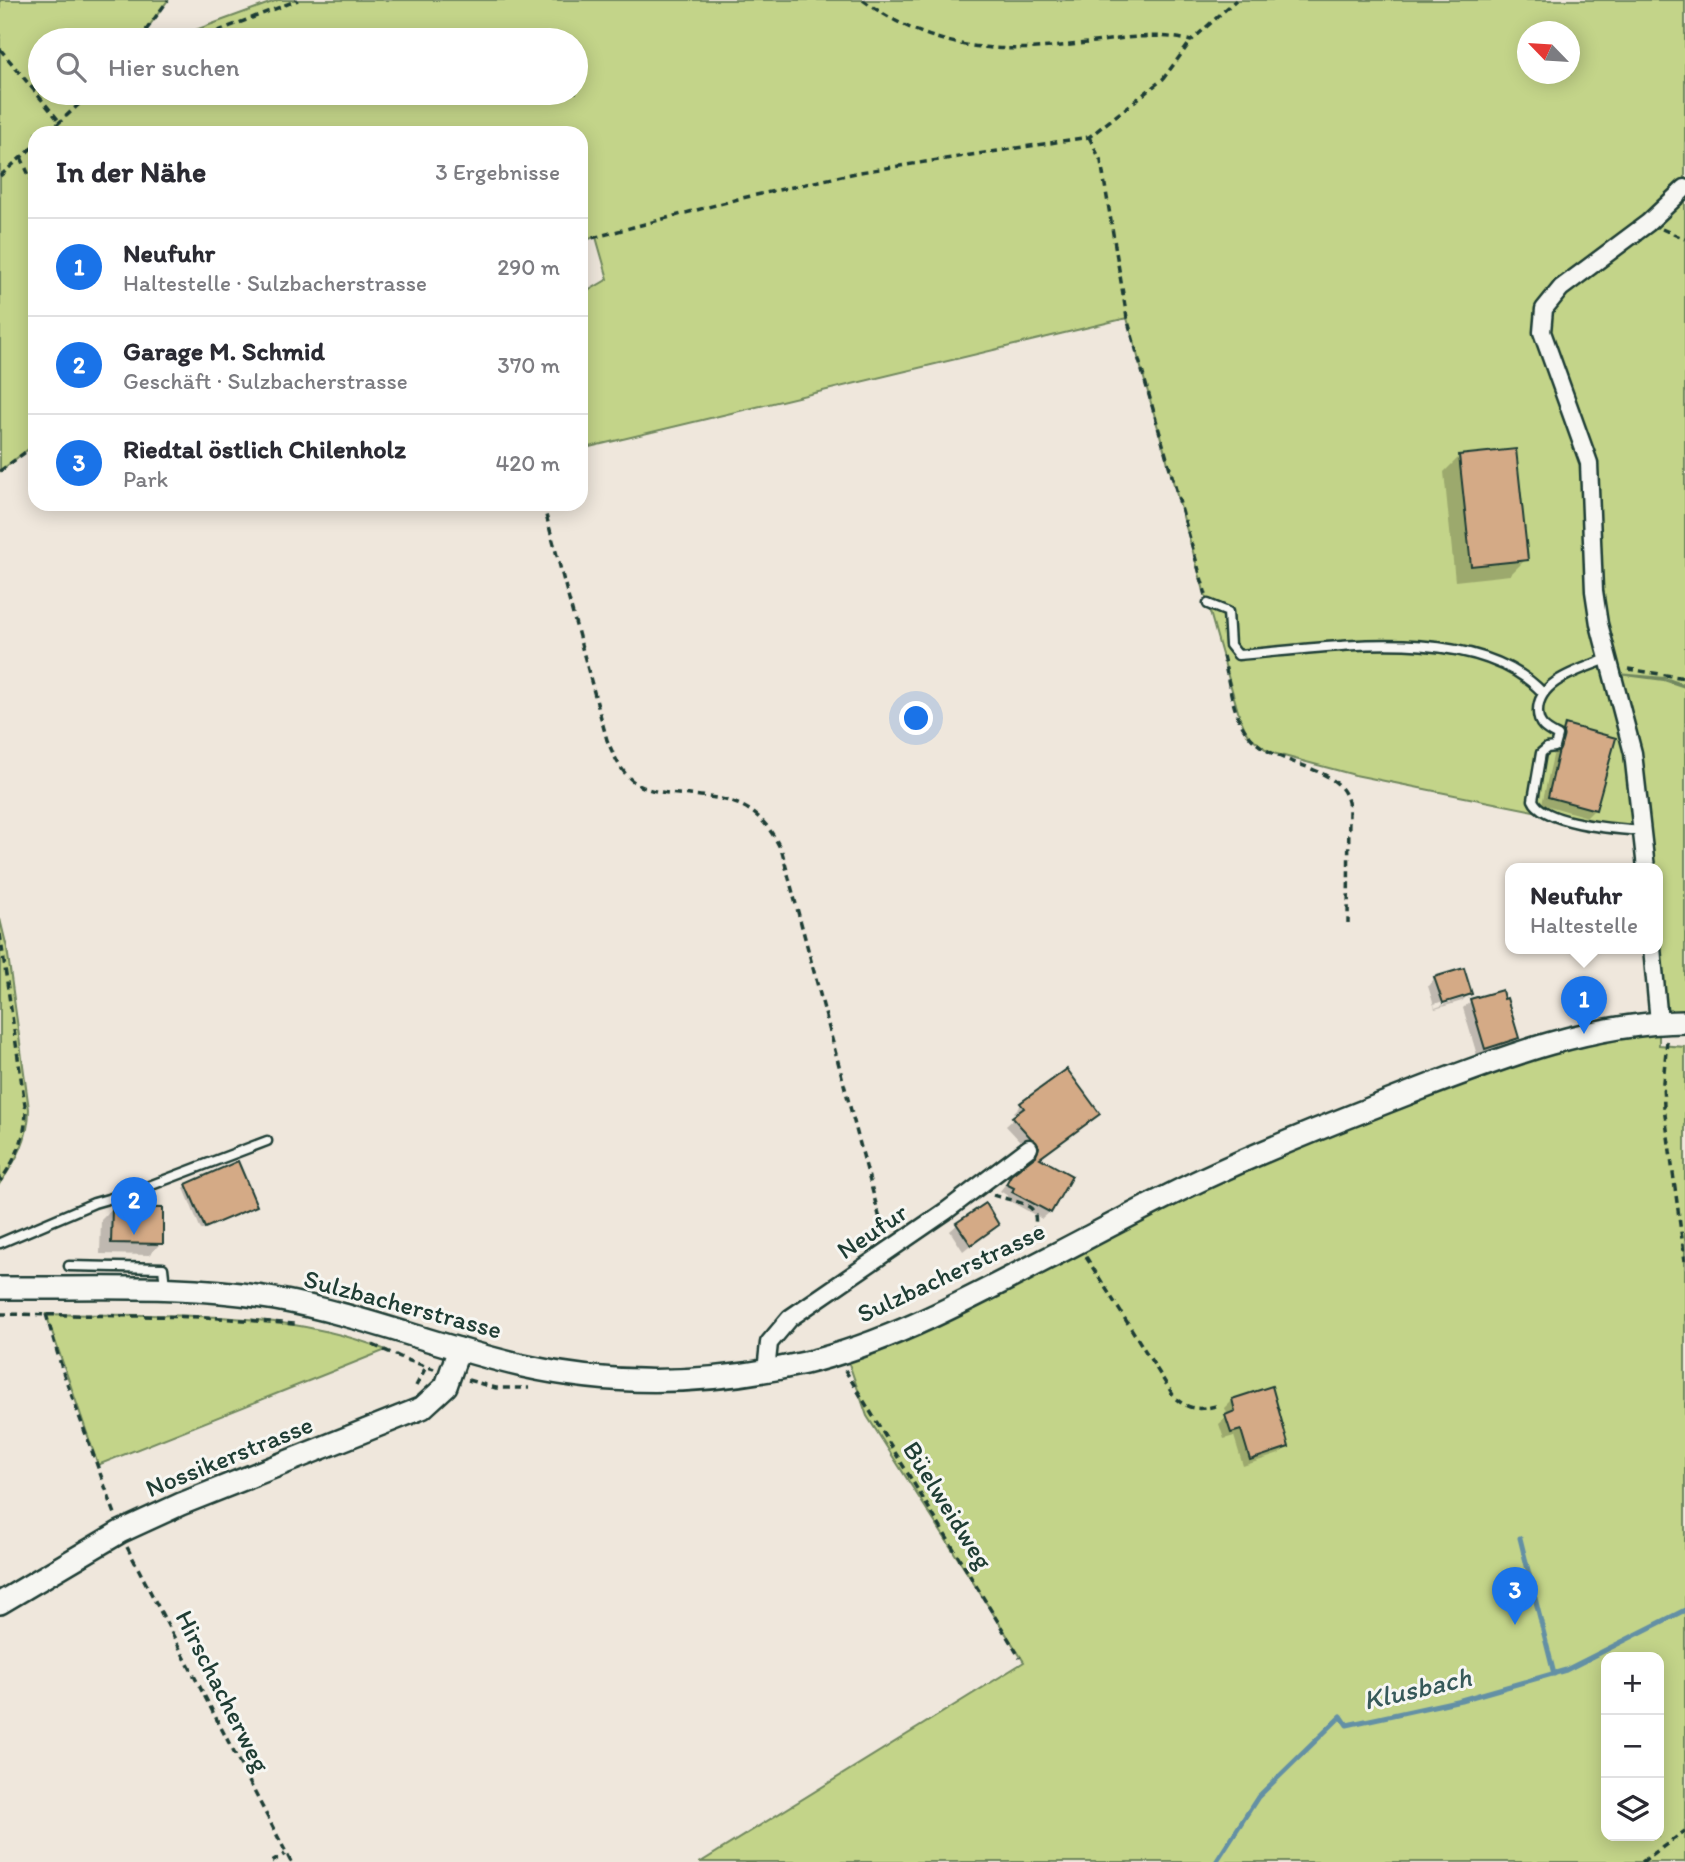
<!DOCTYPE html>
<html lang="de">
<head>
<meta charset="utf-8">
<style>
  :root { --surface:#fff; --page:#f7f7f7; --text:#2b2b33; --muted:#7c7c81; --line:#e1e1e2; --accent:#1a73e8 }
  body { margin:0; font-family:Itim,sans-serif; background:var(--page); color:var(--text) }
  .controls { position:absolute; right:21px; bottom:21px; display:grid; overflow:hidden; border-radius:14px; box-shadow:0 4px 18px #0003 }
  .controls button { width:63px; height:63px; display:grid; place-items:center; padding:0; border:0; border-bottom:2px solid var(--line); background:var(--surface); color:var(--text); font:35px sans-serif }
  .compass { position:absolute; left:1517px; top:21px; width:63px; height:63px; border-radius:50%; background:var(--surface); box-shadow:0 4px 18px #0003; rotate:295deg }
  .you { position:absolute; left:917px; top:719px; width:24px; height:24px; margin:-18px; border:5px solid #fff; border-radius:50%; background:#1a73e8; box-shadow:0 0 0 10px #1a73e833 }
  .badge { display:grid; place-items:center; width:46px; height:46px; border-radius:50%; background:var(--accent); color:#fff; font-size:23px; font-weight:700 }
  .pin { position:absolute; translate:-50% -58px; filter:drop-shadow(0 2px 4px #0008) }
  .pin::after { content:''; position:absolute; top:37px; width:24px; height:21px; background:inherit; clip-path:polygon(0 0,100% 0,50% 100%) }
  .popup { position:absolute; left:1505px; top:863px; width:158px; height:91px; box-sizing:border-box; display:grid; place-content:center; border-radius:14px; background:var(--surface); filter:drop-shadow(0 2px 5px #0005); font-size:23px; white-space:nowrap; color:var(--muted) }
  .popup b { font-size:26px; color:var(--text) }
  .popup::after { content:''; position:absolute; left:50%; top:100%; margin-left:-14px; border:14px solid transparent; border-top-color:var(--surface) }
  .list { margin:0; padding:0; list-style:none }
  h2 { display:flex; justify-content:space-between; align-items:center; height:91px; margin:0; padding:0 28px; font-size:30px }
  h2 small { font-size:23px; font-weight:400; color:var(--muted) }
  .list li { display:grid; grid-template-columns:46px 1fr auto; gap:21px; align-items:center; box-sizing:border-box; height:98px; padding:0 28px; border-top:2px solid var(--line) }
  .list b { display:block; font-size:26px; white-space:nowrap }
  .list p { margin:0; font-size:23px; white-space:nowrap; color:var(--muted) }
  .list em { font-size:23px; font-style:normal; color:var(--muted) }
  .icon { flex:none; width:38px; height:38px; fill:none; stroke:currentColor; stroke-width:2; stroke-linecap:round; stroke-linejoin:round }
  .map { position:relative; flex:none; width:1685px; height:1862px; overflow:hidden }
  .search { position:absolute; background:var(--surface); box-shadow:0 4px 18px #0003; left:28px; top:28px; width:560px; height:77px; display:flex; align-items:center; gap:18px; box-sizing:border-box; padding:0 24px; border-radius:38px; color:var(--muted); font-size:26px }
  .panel { position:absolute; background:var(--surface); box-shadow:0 4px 18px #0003; left:28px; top:126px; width:560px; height:385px; border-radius:21px }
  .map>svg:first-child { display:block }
</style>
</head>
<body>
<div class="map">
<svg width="1685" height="1862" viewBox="0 0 1685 1862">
  <rect width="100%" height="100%" fill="#efe7dc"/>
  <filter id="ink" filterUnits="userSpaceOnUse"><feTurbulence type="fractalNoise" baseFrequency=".0143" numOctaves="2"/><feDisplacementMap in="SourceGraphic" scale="14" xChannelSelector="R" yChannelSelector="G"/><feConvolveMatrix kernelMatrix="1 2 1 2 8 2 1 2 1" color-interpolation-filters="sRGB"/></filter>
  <g filter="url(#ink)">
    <g fill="#c3d489" stroke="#71885e" stroke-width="2" fill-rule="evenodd">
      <path d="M0 0H168L139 40H40V93H576V40H168L278 0H1685V685L1665 678 1618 674 1664 680 1685 687V1022L1659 1023V1045L1685 1047V1862H701L1024 1662 867 1416 845 1352 1078 1243 1460 1074 1658 1022V868H1646L1643 833 1355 775 1269 752 1247 734 1239 715 1127 318 581 449V295L608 279 596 237 581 241V133H35V444L0 471ZM1528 32H1570V74H1528ZM1606 1657H1659V1836H1606Z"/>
      <path d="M0 919 7 948 29 1109C29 1139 17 1159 0 1183Z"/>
      <path d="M46 1314C160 1317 279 1307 386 1350L98 1465Z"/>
    </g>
    <g fill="#0003" fill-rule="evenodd">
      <polygon points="1460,456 1526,559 1510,575 1455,581 1444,472"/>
      <polygon points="1566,726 1595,809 1587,817 1542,804 1558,734"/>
      <path d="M1435 978 1470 993 1462 1001 1435 1009 1428 986ZM1463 995V998L1435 1008 1434 1004Z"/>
      <polygon points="1471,1001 1517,1038 1510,1045 1477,1055 1463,1008"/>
      <polygon points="1067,1071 1038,1159 1050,1212 1042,1219 1006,1199 1008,1196 1000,1191 1012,1176 1030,1163 1033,1155 1006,1126 1017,1116 1014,1112 1021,1105"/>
      <polygon points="187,1185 255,1206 201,1230 184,1188"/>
      <polygon points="112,1209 161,1243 149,1255 100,1254 101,1220"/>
      <polygon points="958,1224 997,1224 963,1251 950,1231"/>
      <polygon points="1271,1388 1287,1447 1279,1454 1243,1466 1234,1436 1224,1439 1219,1424 1228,1416 1225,1408 1232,1401"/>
    </g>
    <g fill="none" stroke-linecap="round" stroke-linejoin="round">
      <g stroke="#6490a5" stroke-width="5">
        <polyline points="1520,1538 1554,1674"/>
        <polyline points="1216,1862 1258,1797 1341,1716 1347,1725 1461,1700 1566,1670 1685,1610"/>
      </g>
    </g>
    <g fill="#d4aa86" stroke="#1f3d34" stroke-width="2">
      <polygon points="1516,449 1528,560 1471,566 1459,455"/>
      <polygon points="1565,724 1616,738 1596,810 1548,797"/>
      <polygon points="1464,968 1472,994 1443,1003 1434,977"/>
      <polygon points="1502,990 1504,999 1507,998 1519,1038 1485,1049 1470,999"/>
      <polygon points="1067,1069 1100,1114 1040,1158 1072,1176 1051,1213 1012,1192 1014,1188 1006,1184 1011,1175 1036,1156 1039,1147 1012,1117 1024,1108 1020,1103"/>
      <polygon points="238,1161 257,1206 205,1228 186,1184"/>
      <polygon points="986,1203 999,1225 971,1245 956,1223"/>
      <polygon points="112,1207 163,1208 163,1244 111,1243"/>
      <polygon points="1272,1386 1289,1447 1250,1460 1241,1430 1231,1433 1225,1415 1235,1411 1232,1399"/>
    </g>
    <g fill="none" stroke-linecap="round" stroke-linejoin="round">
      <g stroke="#1f3d34" stroke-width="13">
        <g id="lane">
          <path d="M1208 604 1228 612 1230 645 1238 655C1327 648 1476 621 1543 693"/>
          <path d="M1609 658C1585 669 1537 679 1538 712 1538 726 1547 730 1558 736L1555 747 1547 748 1541 753 1533 800C1543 824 1617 829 1642 831"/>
          <polyline points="0,1243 94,1203 136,1191 267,1141"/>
          <polyline points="69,1266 163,1268 165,1286"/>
        </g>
      </g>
      <g stroke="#1f3d34" stroke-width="21">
        <g id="street">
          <polyline points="1646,868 1633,753 1599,624 1594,591 1589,463 1542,332 1544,309 1561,288 1648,223 1685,188"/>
          <polyline points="1652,948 1659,1022"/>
          <polyline points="766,1371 769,1343 790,1318 946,1211 1029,1148"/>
        </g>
      </g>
      <g stroke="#1f3d34" stroke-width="26">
        <g id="secondary">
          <path d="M0 1288C91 1289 185 1283 275 1299 359 1314 439 1347 523 1366 616 1387 712 1384 805 1363 895 1341 974 1296 1056 1254 1106 1228 1156 1201 1207 1177 1276 1145 1348 1117 1420 1089 1506 1056 1592 1023 1685 1022"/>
          <polyline points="0,1603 120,1532 181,1504 422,1408 446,1386 459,1349"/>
        </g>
      </g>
      <g stroke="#1f3d34" stroke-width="3.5" stroke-dasharray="7 5" stroke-linecap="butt">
        <path d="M863 0C938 55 1006 54 1094 42 1126 38 1160 32 1191 41L1236 0"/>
        <polyline points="139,40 168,0"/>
        <polyline points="195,40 298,0"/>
        <polyline points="0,49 60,122"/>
        <polyline points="48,133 91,93"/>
        <polyline points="1089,137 1101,161 1127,318 1206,595"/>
        <polyline points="21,157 35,189"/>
        <polyline points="0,176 35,145"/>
        <polyline points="1662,229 1685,239"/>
        <polyline points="581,241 738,199 860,172 1089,137 1163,79 1191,41"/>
        <polyline points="0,471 35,445"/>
        <path d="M543 504 607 740C614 755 621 774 637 784 649 791 664 793 678 794 730 798 759 801 782 852L884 1234"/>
        <path d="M1223 656C1229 680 1232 714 1247 733 1273 770 1345 761 1349 808L1348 923"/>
        <polyline points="1628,669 1685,678"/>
        <path d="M0 934 26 1112C25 1140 16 1159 0 1181"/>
        <polyline points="1667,1041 1663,1082 1664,1107 1685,1261"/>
        <path d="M993 1195C1031 1206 1045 1203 1029 1247"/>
        <path d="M1086 1257 1175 1398C1189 1410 1199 1410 1216 1406"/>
        <polyline points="0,1314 206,1317 295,1324"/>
        <polyline points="46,1314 63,1372 115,1514"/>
        <polyline points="373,1345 407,1360 434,1369"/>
        <polyline points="845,1370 1020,1658"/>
        <polyline points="468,1380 496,1388 529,1388"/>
        <polyline points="416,1386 426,1367"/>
        <polyline points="127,1547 291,1862"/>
        <polyline points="272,1862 285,1854"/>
        <polyline points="1642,1862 1685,1831"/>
      </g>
      <use href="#lane" stroke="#f6f6f2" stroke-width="8"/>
      <use href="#street" stroke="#f6f6f2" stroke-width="16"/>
      <use href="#secondary" stroke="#f6f6f2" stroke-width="21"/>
    </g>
  </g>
  <g text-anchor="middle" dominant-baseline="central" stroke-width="6" stroke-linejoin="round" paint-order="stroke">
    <g font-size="26" fill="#1f3d34" stroke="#f6f6f2">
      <text transform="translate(872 1231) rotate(-34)">Neufur</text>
      <text transform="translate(951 1272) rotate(-25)">Sulzbacherstrasse</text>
      <text transform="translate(403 1304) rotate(15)">Sulzbacherstrasse</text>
      <text transform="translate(229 1456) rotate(-22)">Nossikerstrasse</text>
      <text transform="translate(948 1505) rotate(58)">Büelweidweg</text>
      <text transform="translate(223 1691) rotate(63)">Hirschacherweg</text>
    </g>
    <g font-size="28" font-style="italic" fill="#36595a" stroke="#f6f6f2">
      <text transform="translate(1417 1688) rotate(-13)">Klusbach</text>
    </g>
  </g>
</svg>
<div class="controls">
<button>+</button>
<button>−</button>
<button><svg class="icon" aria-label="layers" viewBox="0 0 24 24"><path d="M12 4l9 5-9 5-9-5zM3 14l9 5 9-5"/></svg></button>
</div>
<svg class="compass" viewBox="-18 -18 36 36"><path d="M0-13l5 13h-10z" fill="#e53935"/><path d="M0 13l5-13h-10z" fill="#7c7c81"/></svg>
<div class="you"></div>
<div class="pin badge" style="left:1584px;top:1034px">1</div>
<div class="popup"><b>Neufuhr</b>Haltestelle</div>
<div class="pin badge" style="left:134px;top:1235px">2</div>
<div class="pin badge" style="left:1515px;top:1625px">3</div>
<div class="search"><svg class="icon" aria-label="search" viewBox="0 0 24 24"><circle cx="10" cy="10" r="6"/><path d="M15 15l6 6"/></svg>Hier suchen</div>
<section class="panel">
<h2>In der Nähe<small>3 Ergebnisse</small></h2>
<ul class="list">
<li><span class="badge">1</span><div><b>Neufuhr</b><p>Haltestelle · Sulzbacherstrasse</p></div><em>290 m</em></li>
<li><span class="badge">2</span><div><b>Garage M. Schmid</b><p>Geschäft · Sulzbacherstrasse</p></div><em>370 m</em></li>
<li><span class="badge">3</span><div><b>Riedtal östlich Chilenholz</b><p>Park</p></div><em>420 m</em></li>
</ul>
</section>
</div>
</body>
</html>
